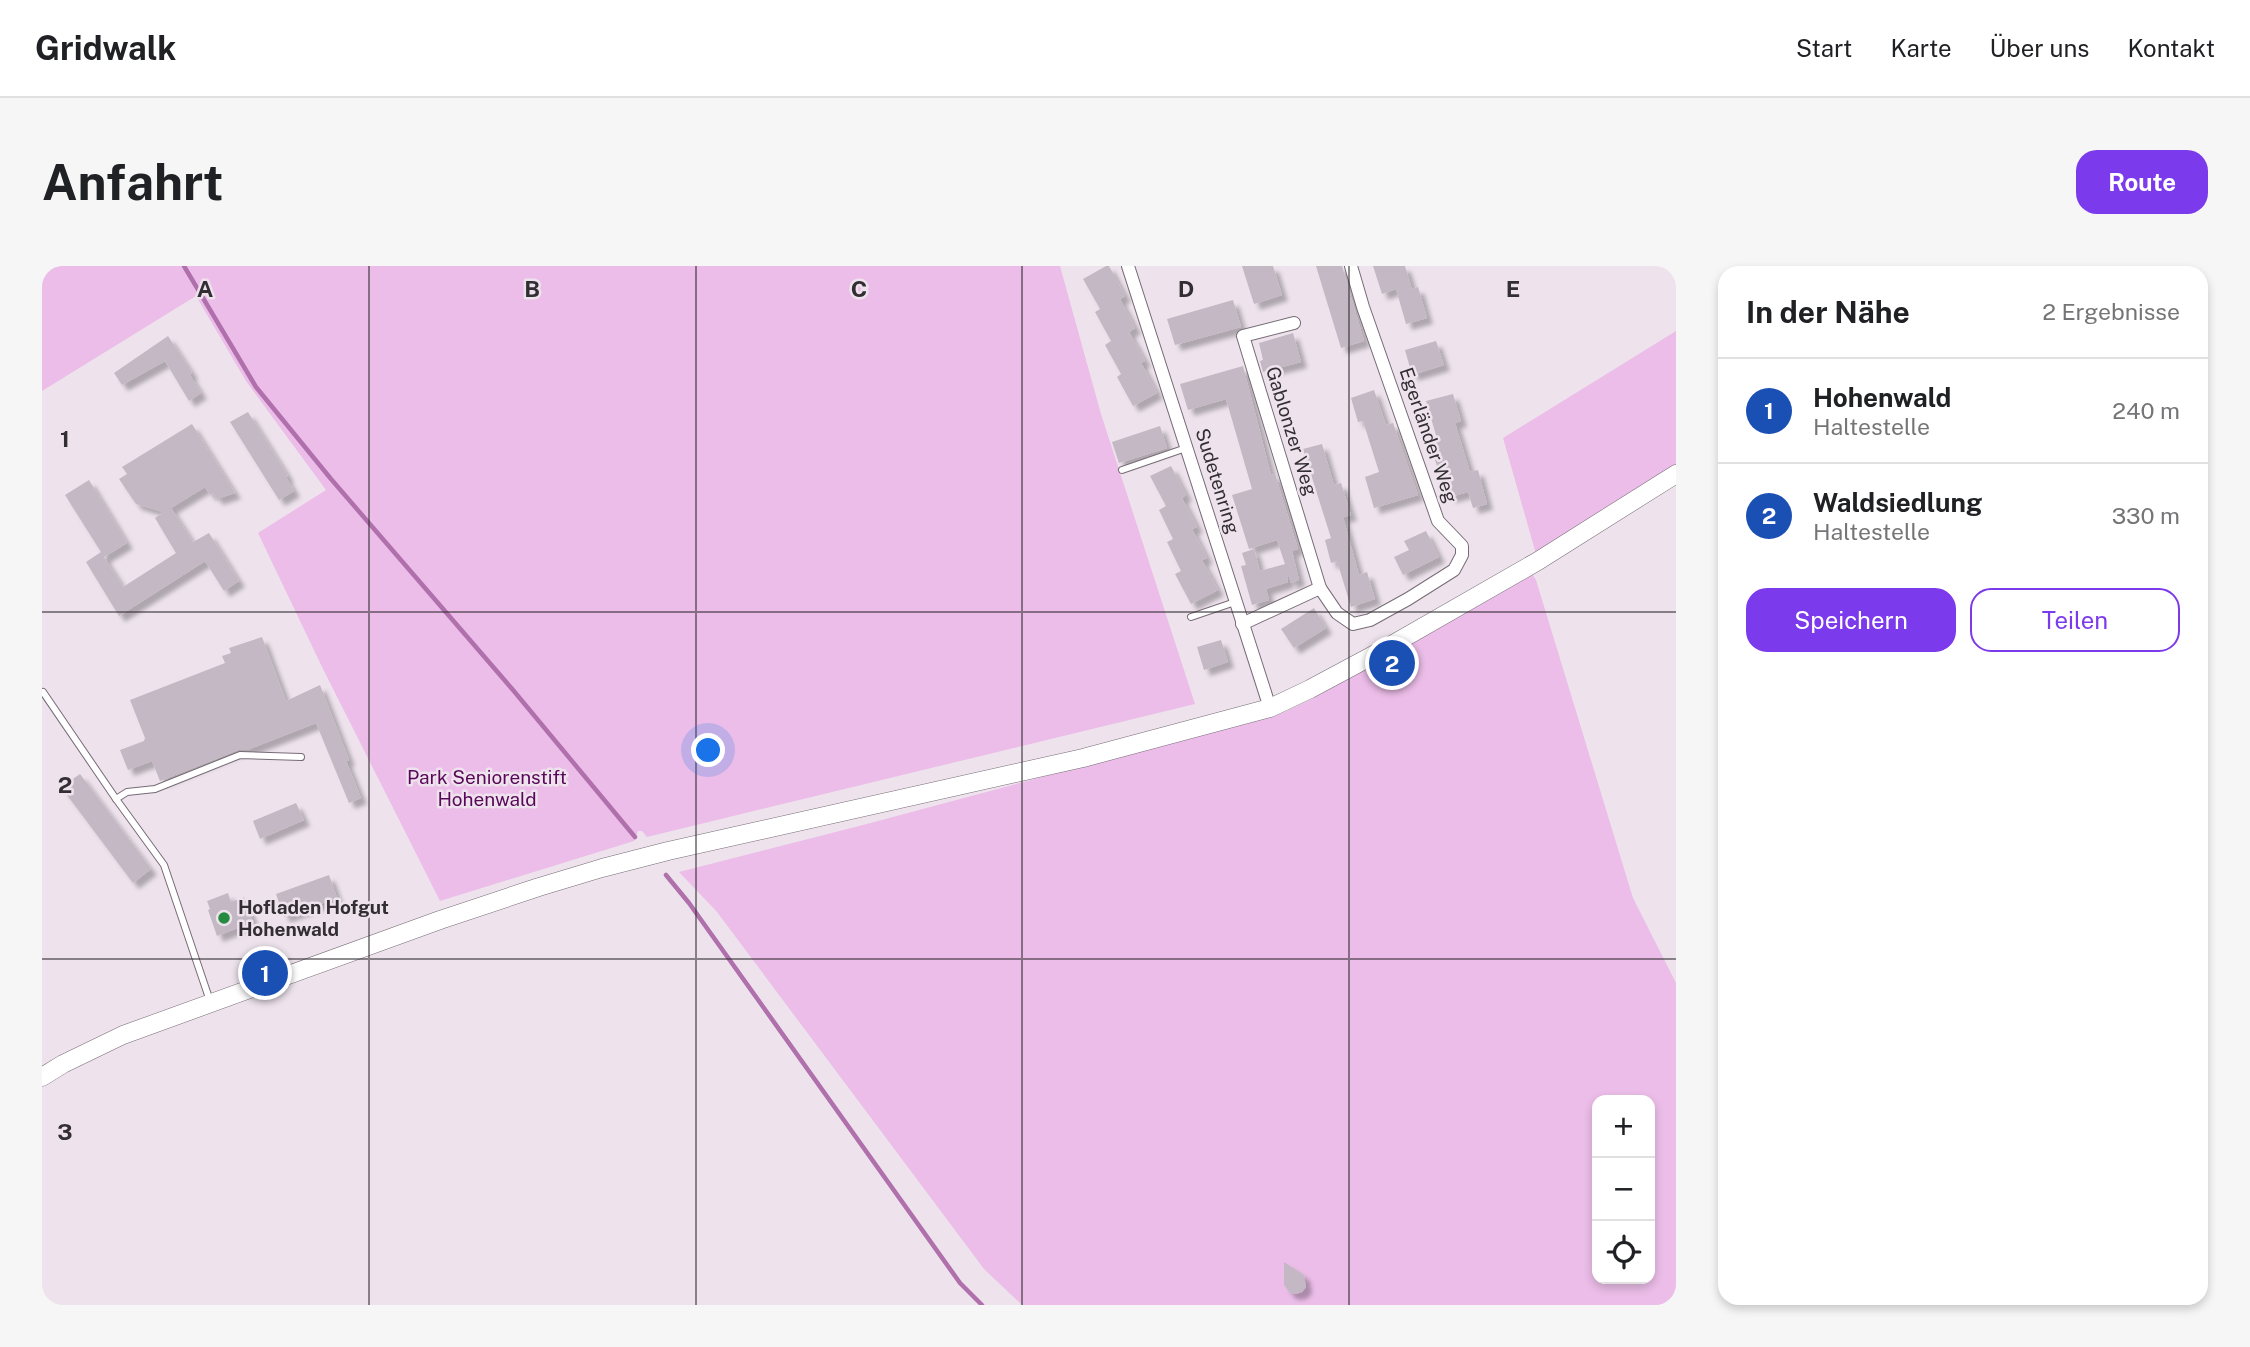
<!DOCTYPE html>
<html lang="de">
<head>
<meta charset="utf-8">
<style>
  :root { --surface:#fff; --page:#f6f6f6; --text:#202124; --muted:#757577; --line:#e0e0e0; --accent:#7c3aed }
  body { margin:0; font-family:"Public Sans",sans-serif; background:var(--page); color:var(--text) }
  .controls { position:absolute; right:21px; bottom:21px; display:grid; overflow:hidden; border-radius:14px; box-shadow:0 4px 10px #0003 }
  .controls button { width:63px; height:63px; display:grid; place-items:center; padding:0; border:0; border-bottom:2px solid var(--line); background:var(--surface); color:var(--text); font:35px sans-serif }
  .you { position:absolute; left:667px; top:485px; width:24px; height:24px; margin:-18px; border:5px solid #fff; border-radius:50%; background:#1a73e8; box-shadow:0 0 0 10px #1a73e833 }
  .badge { display:grid; place-items:center; width:46px; height:46px; border-radius:50%; background:var(--accent); color:#fff; font-size:23px; font-weight:700 }
  .pin { position:absolute; translate:-50% -50%; border:4px solid #fff; box-shadow:0 2px 7px #0006 }
  .list { margin:0; padding:0; list-style:none }
  h2 { display:flex; justify-content:space-between; align-items:center; height:91px; margin:0; padding:0 28px; font-size:30px }
  h2 small { font-size:23px; font-weight:400; color:var(--muted) }
  .list li { display:grid; grid-template-columns:46px 1fr auto; gap:21px; align-items:center; box-sizing:border-box; height:105px; padding:0 28px; border-top:2px solid var(--line) }
  .list b { display:block; font-size:26px; white-space:nowrap }
  .list p { margin:0; font-size:23px; white-space:nowrap; color:var(--muted) }
  .list em { font-size:23px; font-style:normal; color:var(--muted) }
  .actions { display:flex; gap:14px; padding:21px 28px }
  .actions a { flex:1; padding:16px 0; border:2px solid var(--accent); border-radius:21px; text-align:center; font-size:24px; color:var(--accent) }
  .actions .main { background:var(--accent); color:#fff }
  .icon { flex:none; width:38px; height:38px; fill:none; stroke:currentColor; stroke-width:2; stroke-linecap:round; stroke-linejoin:round }
  .map { position:relative; flex:none; width:1634px; height:1039px; overflow:hidden; border-radius:21px }
  header { display:flex; align-items:center; gap:42px; box-sizing:border-box; height:98px; padding:0 35px; background:var(--surface); border-bottom:2px solid var(--line) }
  header strong { font-size:33px }
  nav { display:flex; gap:38px; margin-inline-start:auto; font-size:24px }
  .intro { display:flex; align-items:center; justify-content:space-between; box-sizing:border-box; height:168px; padding:0 42px }
  h1 { margin:0; font-size:49px }
  .button { padding:18px 32px; border-radius:21px; background:var(--accent); color:#fff; font-size:24px; font-weight:700 }
  main { display:flex; gap:42px; padding:0 42px }
  aside { flex:1; background:var(--surface); border-radius:21px; box-shadow:0 4px 10px #0003 }
  .map>svg:first-child { display:block }
</style>
</head>
<body>
<header>
<strong>Gridwalk</strong>
<nav><a>Start</a><a>Karte</a><a>Über uns</a><a>Kontakt</a></nav>
</header>
<div class="intro"><h1>Anfahrt</h1><a class="button">Route</a></div>
<main>
<div class="map">
<svg width="1634" height="1039" viewBox="0 0 1634 1039">
  <defs>
    <filter id="shadow"><feDropShadow dx="6" dy="6" stdDeviation="2" flood-color="#0004"/></filter>
  </defs>
  <rect width="100%" height="100%" fill="#eee3ed"/>
  <g fill="#ebbde8" fill-rule="evenodd">
    <polygon points="0,0 1018,0 1059,148 1153,438 605,571 600,565 596,565 592,575 398,635 281,403 216,267 284,224 204,115 154,30 0,125"/>
    <polygon points="1634,65 1634,208 1496,295 1461,172"/>
    <path d="M1489 306 1494 314 1591 632 1634 717V1039H980L942 1003 675 646 637 606 821 559 1221 452 1233 446 1238 448 1270 433ZM1555 834H1608V1013H1555Z"/>
  </g>
  <g fill="none" stroke-linecap="round" stroke-linejoin="round">
    <g stroke="#af70ac" stroke-width="4.5">
      <polyline points="142,0 214,121 289,213 471,424 593,571"/>
      <polyline points="624,609 647,637 918,1017 940,1039"/>
    </g>
  </g>
  <g fill="#c3b8c3" filter="url(#shadow)">
    <polygon points="1064,0 1067,0 1083,30 1078,33 1093,62 1087,66 1103,95 1099,97 1115,127 1091,140 1075,111 1079,108 1063,79 1069,75 1053,46 1058,43 1041,13"/>
    <polygon points="1200,0 1231,0 1240,29 1212,38"/>
    <polygon points="1274,0 1300,0 1322,75 1299,82"/>
    <polygon points="1331,0 1363,0 1370,23 1376,21 1385,52 1364,58 1354,23 1340,28"/>
    <polygon points="1191,34 1199,61 1133,79 1125,53"/>
    <polygon points="1251,67 1259,96 1221,106 1218,95 1221,94 1217,77"/>
    <polygon points="126,70 150,107 148,109 159,127 147,135 123,95 80,119 72,107"/>
    <polygon points="1394,75 1402,99 1370,109 1363,84"/>
    <polygon points="1201,100 1229,209 1233,208 1256,283 1250,285 1257,314 1249,317 1247,311 1245,311 1246,316 1224,323 1227,334 1210,339 1199,300 1204,299 1200,287 1212,283 1218,305 1243,298 1235,274 1207,283 1190,229 1210,223 1184,133 1146,144 1138,118"/>
    <polygon points="1332,124 1344,159 1351,157 1376,229 1332,242 1323,211 1337,206 1321,155 1316,156 1309,132"/>
    <polygon points="1411,128 1419,155 1413,157 1428,206 1436,204 1445,238 1431,242 1426,226 1408,231 1400,202 1396,203 1388,179 1396,176 1384,135"/>
    <polygon points="206,146 246,210 244,211 252,225 237,234 188,156"/>
    <polygon points="150,158 193,227 175,233 171,227 168,229 163,221 129,242 151,276 167,267 197,315 182,325 163,295 77,350 44,296 59,286 23,229 47,214 85,277 62,291 81,321 134,287 113,252 121,246 94,238 77,213 85,208 80,201"/>
    <polygon points="1118,160 1125,182 1077,197 1070,176"/>
    <polygon points="1280,178 1292,219 1299,217 1309,249 1301,251 1317,309 1325,306 1333,333 1309,341 1295,295 1289,297 1283,274 1289,272 1261,183"/>
    <polygon points="1129,200 1144,229 1140,232 1155,261 1150,263 1165,292 1160,294 1176,324 1149,338 1133,308 1139,305 1125,276 1131,273 1117,244 1124,240 1108,210"/>
    <polygon points="1384,265 1397,291 1361,309 1352,291 1367,284 1362,275"/>
    <polygon points="1272,342 1284,362 1252,382 1239,363"/>
    <polygon points="220,371 244,435 278,419 307,494 304,495 319,532 307,537 274,457 205,484 196,484 118,515 110,495 86,504 78,484 102,475 103,472 88,434 183,397 180,390 189,387 187,382"/>
    <polygon points="1179,374 1186,396 1162,404 1155,381"/>
    <polygon points="38,508 109,603 91,617 19,521"/>
    <polygon points="254,537 262,554 218,573 211,555"/>
    <polygon points="287,609 295,632 242,651 234,628"/>
    <polygon points="186,627 189,636 202,631 211,656 175,670 166,644 168,643 165,635"/>
    <polygon points="1242,996 1262,1009 1264,1021 1260,1026 1254,1028 1248,1027 1242,1019"/>
  </g>
  <g fill="none" stroke-linecap="round" stroke-linejoin="round">
    <g stroke="#766c75" stroke-width="8">
      <g id="service">
        <polyline points="1080,204 1144,182"/>
        <polyline points="1149,351 1193,336"/>
        <polyline points="1,426 74,533 122,599 168,735"/>
        <polyline points="74,533 85,526 113,523 198,489 259,491"/>
      </g>
    </g>
    <g stroke="#766c75" stroke-width="14">
      <g id="minor">
        <polyline points="1086,0 1228,442"/>
        <polyline points="1252,57 1201,70 1278,322"/>
        <polyline points="1200,358 1278,322 1295,347 1311,358 1328,354 1366,333 1412,304 1420,289 1420,280 1396,255 1321,41 1309,0"/>
      </g>
    </g>
    <g stroke="#766c75" stroke-width="19">
      <polyline id="secondary" points="0,811 21,798 81,769 398,654 497,621 560,602 626,585 1041,492 1228,442 1268,423 1339,385 1496,295 1634,208"/>
    </g>
    <use href="#service" stroke="#fff" stroke-width="6"/>
    <use href="#minor" stroke="#fff" stroke-width="12"/>
    <use href="#secondary" stroke="#fff" stroke-width="18"/>
  </g>
  <path fill="none" stroke="#322e32" stroke-width="2" stroke-opacity="0.55" d="M327 0V1039M654 0V1039M980 0V1039M1307 0V1039M0 346H1634M0 693H1634"/>
  <circle fill="#248b41" stroke="#eee3ed" stroke-width="2.5" cx="182" cy="652" r="7"/>
  <g text-anchor="middle" dominant-baseline="central" stroke-width="5" stroke-linejoin="round" paint-order="stroke">
    <g font-size="19" fill="#322e32" stroke="#eee3ed">
      <text transform="translate(1250 165) rotate(73)">Gablonzer Weg</text>
      <text transform="translate(1387 169) rotate(71)">Egerländer Weg</text>
      <text transform="translate(1176 215) rotate(73)">Sudetenring</text>
    </g>
    <g font-size="19" fill="#590759" stroke="#eee3ed">
      <text x="445" y="511">Park Seniorenstift<tspan x="445" dy="22">Hohenwald</tspan></text>
    </g>
    <g font-size="19" font-weight="bold" fill="#322e32" stroke="#eee3ed" text-anchor="start">
      <text x="196" y="641">Hofladen Hofgut<tspan x="196" dy="22">Hohenwald</tspan></text>
    </g>
  </g>
  <g font-size="23" text-anchor="middle" font-weight="bold" fill="#322e32" stroke="#eee3ed" stroke-width="5" stroke-linejoin="round" paint-order="stroke">
    <text x="163" y="31">A</text>
    <text x="490" y="31">B</text>
    <text x="817" y="31">C</text>
    <text x="1144" y="31">D</text>
    <text x="1471" y="31">E</text>
    <text x="23" y="181">1</text>
    <text x="23" y="527">2</text>
    <text x="23" y="874">3</text>
  </g>
</svg>
<div class="controls">
<button>+</button>
<button>−</button>
<button><svg class="icon" aria-label="locate" viewBox="0 0 24 24"><circle cx="12" cy="12" r="6"/><path d="M12 2v4M12 18v4M2 12h4M18 12h4"/></svg></button>
</div>
<div class="you"></div>
<div class="pin badge" style="left:223px;top:707px;background:#1a4fb4">1</div>
<div class="pin badge" style="left:1350px;top:397px;background:#1a4fb4">2</div>
</div>
<aside>
<h2>In der Nähe<small>2 Ergebnisse</small></h2>
<ul class="list">
<li><span class="badge" style="background:#1a4fb4">1</span><div><b>Hohenwald</b><p>Haltestelle</p></div><em>240 m</em></li>
<li><span class="badge" style="background:#1a4fb4">2</span><div><b>Waldsiedlung</b><p>Haltestelle</p></div><em>330 m</em></li>
</ul>
<div class="actions"><a class="main">Speichern</a><a>Teilen</a></div>
</aside>
</main>
</body>
</html>
